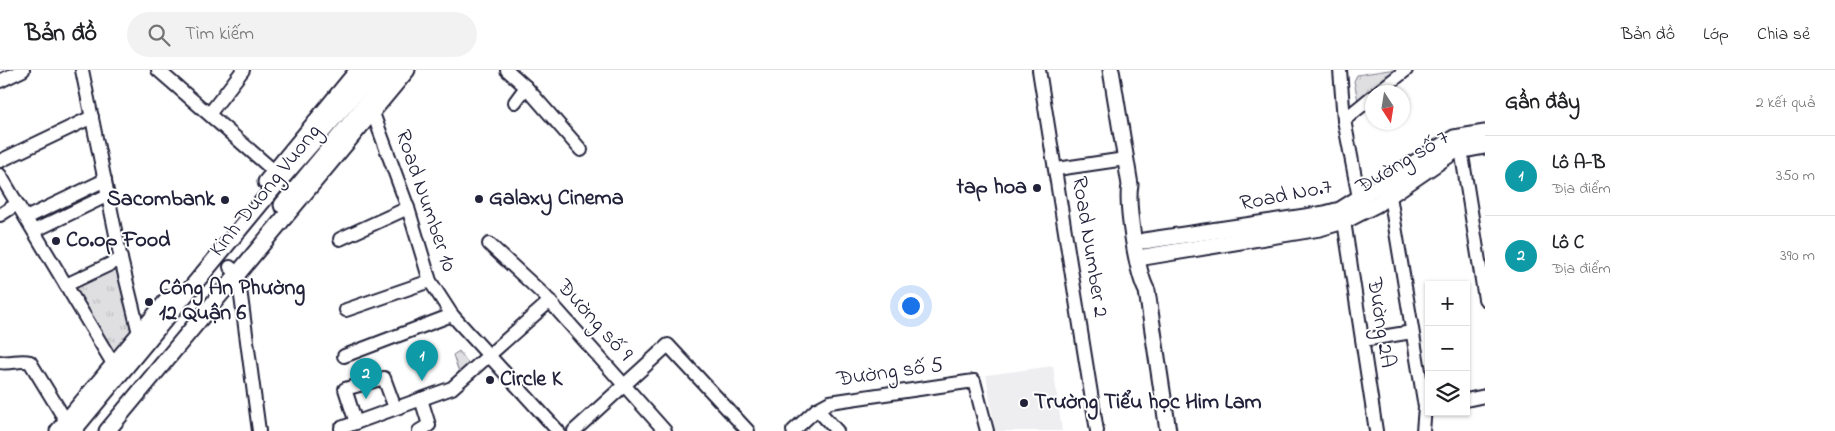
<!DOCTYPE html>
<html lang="vi">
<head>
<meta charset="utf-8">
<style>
  :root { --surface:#fff; --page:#f2f2f2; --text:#202124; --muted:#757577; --line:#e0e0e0; --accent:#7c3aed }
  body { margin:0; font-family:"Indie Flower",sans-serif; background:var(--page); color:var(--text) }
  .controls { position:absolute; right:15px; bottom:15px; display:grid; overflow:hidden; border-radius:0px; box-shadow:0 1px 4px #0004 }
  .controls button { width:45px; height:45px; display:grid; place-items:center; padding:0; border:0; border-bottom:1px solid var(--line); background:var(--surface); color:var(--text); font:25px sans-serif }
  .compass { position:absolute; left:1365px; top:15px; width:45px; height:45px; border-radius:50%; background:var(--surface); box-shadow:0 1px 4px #0004; rotate:168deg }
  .you { position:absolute; left:910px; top:235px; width:18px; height:18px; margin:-12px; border:4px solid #fff; border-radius:50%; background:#1a73e8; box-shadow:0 0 0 8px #1a73e833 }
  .badge { display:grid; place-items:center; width:32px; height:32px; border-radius:50%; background:var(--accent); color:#fff; font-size:16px; font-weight:700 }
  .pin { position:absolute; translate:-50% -41px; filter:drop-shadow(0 1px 2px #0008) }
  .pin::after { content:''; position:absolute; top:26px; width:18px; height:15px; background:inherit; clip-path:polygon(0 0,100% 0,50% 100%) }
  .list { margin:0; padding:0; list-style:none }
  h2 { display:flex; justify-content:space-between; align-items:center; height:65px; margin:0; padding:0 20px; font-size:21px }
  h2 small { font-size:16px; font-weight:400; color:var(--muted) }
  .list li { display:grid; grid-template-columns:32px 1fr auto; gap:15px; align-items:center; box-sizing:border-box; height:80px; padding:0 20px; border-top:1px solid var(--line) }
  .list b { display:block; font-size:19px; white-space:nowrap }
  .list p { margin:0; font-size:16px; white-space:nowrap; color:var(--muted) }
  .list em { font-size:16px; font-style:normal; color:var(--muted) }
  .icon { flex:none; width:28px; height:28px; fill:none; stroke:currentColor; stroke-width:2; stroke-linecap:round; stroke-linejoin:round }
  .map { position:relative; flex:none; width:1485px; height:361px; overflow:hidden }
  header { display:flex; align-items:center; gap:30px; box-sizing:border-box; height:70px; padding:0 25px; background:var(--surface); border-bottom:1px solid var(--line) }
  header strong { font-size:24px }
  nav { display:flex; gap:28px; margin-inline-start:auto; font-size:18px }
  .search { width:350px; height:45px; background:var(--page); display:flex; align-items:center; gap:12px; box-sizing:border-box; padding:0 18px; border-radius:28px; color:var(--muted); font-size:19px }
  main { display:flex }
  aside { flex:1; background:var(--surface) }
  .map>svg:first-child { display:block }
</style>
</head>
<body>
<header>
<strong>Bản đồ</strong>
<div class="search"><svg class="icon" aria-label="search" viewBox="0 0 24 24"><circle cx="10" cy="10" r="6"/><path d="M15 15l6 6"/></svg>Tìm kiếm</div>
<nav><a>Bản đồ</a><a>Lớp</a><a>Chia sẻ</a></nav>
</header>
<main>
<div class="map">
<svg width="1485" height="361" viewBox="0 0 1485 361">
  <defs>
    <pattern id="park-tufts" width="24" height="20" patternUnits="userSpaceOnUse" patternTransform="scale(1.25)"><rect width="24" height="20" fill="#dfdfe2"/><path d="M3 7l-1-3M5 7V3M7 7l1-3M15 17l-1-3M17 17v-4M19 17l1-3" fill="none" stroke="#bfbfc3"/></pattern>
  </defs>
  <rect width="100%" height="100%" fill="#fff"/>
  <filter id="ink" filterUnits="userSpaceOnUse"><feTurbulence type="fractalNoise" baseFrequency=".02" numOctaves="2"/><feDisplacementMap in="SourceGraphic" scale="10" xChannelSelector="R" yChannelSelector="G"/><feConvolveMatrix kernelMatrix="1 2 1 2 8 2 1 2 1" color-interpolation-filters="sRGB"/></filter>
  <g filter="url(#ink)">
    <polygon fill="#eeeef1" points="1053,296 1062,361 995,361 986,305"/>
    <g fill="url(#park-tufts)" stroke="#80808e">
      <polygon points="1389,0 1405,0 1358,31 1354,11 1357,5"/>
      <polygon points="118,196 131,263 113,285 72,218"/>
      <polygon points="459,281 472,298 461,308 453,285"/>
    </g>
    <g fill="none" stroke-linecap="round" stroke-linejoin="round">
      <g stroke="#22223b" stroke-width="16">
        <g id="minor">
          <polyline points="82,0 121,189 139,263"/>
          <polyline points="158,0 274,101"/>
          <polyline points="507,0 526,17 581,80"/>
          <polyline points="1039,0 1097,361"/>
          <polyline points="1340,0 1344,50 1361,138"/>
          <polyline points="0,11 23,0"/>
          <polyline points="1378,22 1406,0"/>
          <polyline points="515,32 526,17"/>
          <polyline points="370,35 408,138 430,211 452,245 558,361"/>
          <polyline points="210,43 243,0"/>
          <polyline points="1344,50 1372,27"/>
          <polyline points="1461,79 1485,229"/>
          <polyline points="0,91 92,47"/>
          <polyline points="1057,99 1125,89"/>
          <polyline points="0,105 118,302"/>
          <polyline points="1390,126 1425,337 1423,361"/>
          <polyline points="0,145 17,134"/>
          <polyline points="26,148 105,110"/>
          <polyline points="1344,151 1376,361"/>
          <polyline points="34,161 108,125"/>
          <polyline points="340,169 408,138"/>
          <polyline points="489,174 544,225 665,361"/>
          <polyline points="230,197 238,204 259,361"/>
          <polyline points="66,215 121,189"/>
          <polyline points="346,240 430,211"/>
          <polyline points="1363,270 1412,262"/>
          <polyline points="344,286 452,245"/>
          <path d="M0 292C11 294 20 289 30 292L66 351"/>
          <polyline points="1466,330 1485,326"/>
          <polyline points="817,339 837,361"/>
          <polyline points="356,353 345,319 384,308 395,338"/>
          <polyline points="342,361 341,358 452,318 550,231"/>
          <polyline points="419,361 429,355 421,329"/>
          <polyline points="574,361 668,275 748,361"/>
          <polyline points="793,361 817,339 830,332 974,311 987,361"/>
        </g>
      </g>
      <g stroke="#22223b" stroke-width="19">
        <g id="major">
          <path d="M1111 0 1130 115C1126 134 1137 204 1147 221L1168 361"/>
          <polyline points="266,112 358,0"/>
          <polyline points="282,135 394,0"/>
          <polyline points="1144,171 1325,144 1340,140 1454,68 1485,63"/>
          <polyline points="1138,188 1320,158 1344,151 1377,134 1453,82 1485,76"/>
          <polyline points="58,361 169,228"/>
          <polyline points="73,361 281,109 376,0"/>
          <polyline points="107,361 407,0"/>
        </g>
      </g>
      <use href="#minor" stroke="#fff" stroke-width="12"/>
      <use href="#major" stroke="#fff" stroke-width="15"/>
    </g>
  </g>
  <g fill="#22223b" stroke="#fff" stroke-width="2">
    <circle cx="1037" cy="118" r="5"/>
    <circle cx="479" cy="129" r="5"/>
    <circle cx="225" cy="130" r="5"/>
    <circle cx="56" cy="171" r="5"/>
    <circle cx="149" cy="232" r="5"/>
    <circle cx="490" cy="310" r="5"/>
    <circle cx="1024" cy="333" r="5"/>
  </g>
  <g text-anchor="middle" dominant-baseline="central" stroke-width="4" stroke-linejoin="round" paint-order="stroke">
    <g font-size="22" fill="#22223b" stroke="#fff">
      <text transform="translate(1403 93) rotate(-31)">Đường số 7</text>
      <text transform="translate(266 121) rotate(-51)">Kinh Duong Vuong</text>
      <text transform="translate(1286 126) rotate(-11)">Road No.7</text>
      <text transform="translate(425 131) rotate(71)">Road Number 10</text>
      <text transform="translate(1089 177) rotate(81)">Road Number 2</text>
      <text transform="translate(594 251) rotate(48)">Đường số 9</text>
      <text transform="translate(1380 253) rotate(81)">Đường 2A</text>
      <text transform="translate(890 303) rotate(-8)">Đường số 5</text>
    </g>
    <g font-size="22" font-weight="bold" fill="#22223b" stroke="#fff" text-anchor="start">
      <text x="1027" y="118" text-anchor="end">tap hoa</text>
      <text x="489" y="129">Galaxy Cinema</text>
      <text x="215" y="130" text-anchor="end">Sacombank</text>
      <text x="66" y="171">Co.op Food</text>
      <text x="159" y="219">Công An Phường<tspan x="159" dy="25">12 Quận 6</tspan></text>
      <text x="500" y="310">Circle K</text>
      <text x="1034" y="333">Trường Tiểu học Him Lam</text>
    </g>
  </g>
</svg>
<div class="controls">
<button>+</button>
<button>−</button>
<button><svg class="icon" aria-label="layers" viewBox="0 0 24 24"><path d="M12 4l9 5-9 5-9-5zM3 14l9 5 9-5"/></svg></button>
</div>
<svg class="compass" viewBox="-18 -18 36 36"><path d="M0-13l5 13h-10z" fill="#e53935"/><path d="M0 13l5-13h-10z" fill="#757577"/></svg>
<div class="you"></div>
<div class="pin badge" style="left:422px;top:311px;background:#0f9aa8">1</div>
<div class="pin badge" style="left:366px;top:329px;background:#0f9aa8">2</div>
</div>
<aside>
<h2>Gần đây<small>2 kết quả</small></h2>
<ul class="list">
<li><span class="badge" style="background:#0f9aa8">1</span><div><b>Lô A-B</b><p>Địa điểm</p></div><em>350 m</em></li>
<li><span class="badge" style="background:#0f9aa8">2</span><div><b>Lô C</b><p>Địa điểm</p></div><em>390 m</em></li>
</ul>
</aside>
</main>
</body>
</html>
